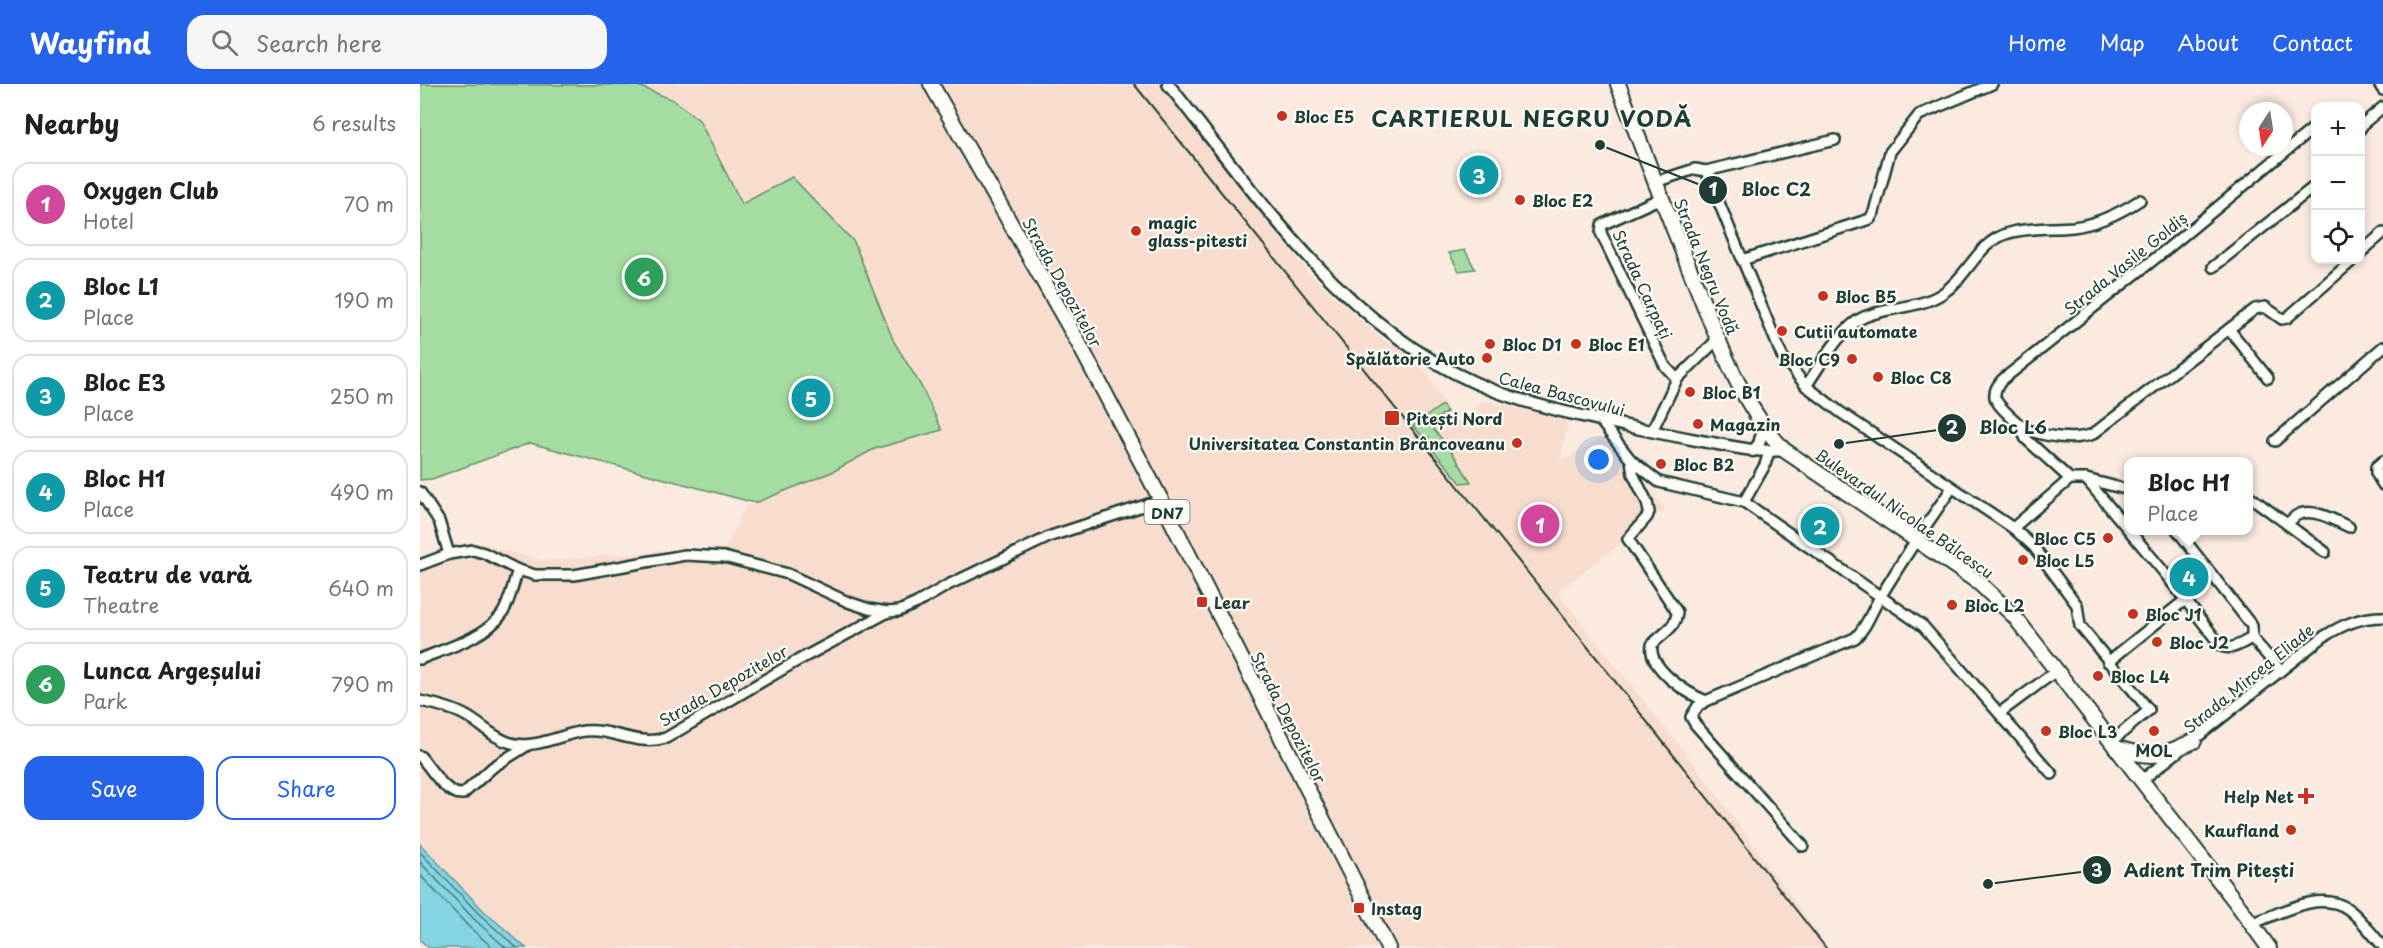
<!DOCTYPE html>
<html lang="en">
<head>
<meta charset="utf-8">
<style>
  :root { --surface:#fff; --page:#f6f6f6; --text:#202124; --muted:#757577; --line:#e0e0e0; --accent:#2563eb }
  body { margin:0; font-family:"Playpen Sans",sans-serif; background:var(--page); color:var(--text) }
  .controls { position:absolute; right:18px; top:18px; display:grid; overflow:hidden; border-radius:12px; box-shadow:0 3px 9px #0003 }
  .controls button { width:54px; height:54px; display:grid; place-items:center; padding:0; border:0; border-bottom:2px solid var(--line); background:var(--surface); color:var(--text); font:30px sans-serif }
  .compass { position:absolute; left:1819px; top:18px; width:54px; height:54px; border-radius:50%; background:var(--surface); box-shadow:0 3px 9px #0003; rotate:192deg }
  .you { position:absolute; left:1179px; top:376px; width:21px; height:21px; margin:-15px; border:4px solid #fff; border-radius:50%; background:#1a73e8; box-shadow:0 0 0 9px #1a73e833 }
  .badge { display:grid; place-items:center; width:39px; height:39px; border-radius:50%; background:var(--accent); color:#fff; font-size:20px; font-weight:700 }
  .pin { position:absolute; translate:-50% -50%; border:3px solid #fff; box-shadow:0 2px 6px #0006 }
  .popup { position:absolute; left:1704px; top:373px; width:129px; height:78px; box-sizing:border-box; display:grid; place-content:center; border-radius:12px; background:var(--surface); filter:drop-shadow(0 2px 4px #0005); font-size:20px; white-space:nowrap; color:var(--muted) }
  .popup b { font-size:22px; color:var(--text) }
  .popup::after { content:''; position:absolute; left:50%; top:100%; margin-left:-12px; border:12px solid transparent; border-top-color:var(--surface) }
  .list { margin:0; padding:0; list-style:none }
  h2 { display:flex; justify-content:space-between; align-items:center; height:78px; margin:0; padding:0 24px; font-size:26px }
  h2 small { font-size:20px; font-weight:400; color:var(--muted) }
  .list li { display:grid; grid-template-columns:39px 1fr auto; gap:18px; align-items:center; box-sizing:border-box; height:84px; margin:0 12px 12px; padding:0 12px; border:2px solid var(--line); border-radius:18px }
  .list b { display:block; font-size:22px; white-space:nowrap }
  .list p { margin:0; font-size:20px; white-space:nowrap; color:var(--muted) }
  .list em { font-size:20px; font-style:normal; color:var(--muted) }
  .actions { display:flex; gap:12px; padding:18px 24px }
  .actions a { flex:1; padding:14px 0; border:2px solid var(--accent); border-radius:18px; text-align:center; font-size:21px; color:var(--accent) }
  .actions .main { background:var(--accent); color:#fff }
  .icon { flex:none; width:33px; height:33px; fill:none; stroke:currentColor; stroke-width:2; stroke-linecap:round; stroke-linejoin:round }
  .map { position:relative; flex:none; width:1963px; height:864px; overflow:hidden }
  header { display:flex; align-items:center; gap:36px; box-sizing:border-box; height:84px; padding:0 30px; background:var(--accent); color:#fff }
  header strong { font-size:28px }
  nav { display:flex; gap:33px; margin-inline-start:auto; font-size:21px }
  .search { width:420px; height:54px; background:var(--page); display:flex; align-items:center; gap:15px; box-sizing:border-box; padding:0 21px; border-radius:18px; color:var(--muted); font-size:22px }
  main { display:flex }
  aside { flex:1; background:var(--surface) }
  .map>svg:first-child { display:block }
</style>
</head>
<body>
<header>
<strong>Wayfind</strong>
<div class="search"><svg class="icon" aria-label="search" viewBox="0 0 24 24"><circle cx="10" cy="10" r="6"/><path d="M15 15l6 6"/></svg>Search here</div>
<nav><a>Home</a><a>Map</a><a>About</a><a>Contact</a></nav>
</header>
<main>
<aside>
<h2>Nearby<small>6 results</small></h2>
<ul class="list">
<li><span class="badge" style="background:#d1479c">1</span><div><b>Oxygen Club</b><p>Hotel</p></div><em>70 m</em></li>
<li><span class="badge" style="background:#0f9aa8">2</span><div><b>Bloc L1</b><p>Place</p></div><em>190 m</em></li>
<li><span class="badge" style="background:#0f9aa8">3</span><div><b>Bloc E3</b><p>Place</p></div><em>250 m</em></li>
<li><span class="badge" style="background:#0f9aa8">4</span><div><b>Bloc H1</b><p>Place</p></div><em>490 m</em></li>
<li><span class="badge" style="background:#0f9aa8">5</span><div><b>Teatru de vară</b><p>Theatre</p></div><em>640 m</em></li>
<li><span class="badge" style="background:#2e9e5b">6</span><div><b>Lunca Argeșului</b><p>Park</p></div><em>790 m</em></li>
</ul>
<div class="actions"><a class="main">Save</a><a>Share</a></div>
</aside>
<div class="map">
<svg width="1963" height="864" viewBox="0 0 1963 864">
  <rect width="100%" height="100%" fill="#faeadf"/>
  <filter id="ink" filterUnits="userSpaceOnUse"><feTurbulence type="fractalNoise" baseFrequency=".0167" numOctaves="2"/><feDisplacementMap in="SourceGraphic" scale="12" xChannelSelector="R" yChannelSelector="G"/><feConvolveMatrix kernelMatrix="1 2 1 2 8 2 1 2 1" color-interpolation-filters="sRGB"/></filter>
  <g filter="url(#ink)">
    <polygon fill="#f8ddce" points="213,0 738,0 889,190 958,252 999,278 1036,339 1063,317 1140,334 1144,335 1148,341 1140,375 1150,373 1186,351 1245,425 1137,508 1278,685 1408,864 106,864 63,826 0,760 0,476 51,458 125,477 241,467 305,464 325,423 412,388 454,365 484,355 500,300 474,258 461,227 322,120 279,36 253,16"/>
    <g fill="#a4dca1" stroke="#628c6a" stroke-width="1.5">
      <polygon points="0,0 216,1 253,16 279,36 322,120 372,93 434,158 474,258 500,300 522,346 454,365 412,388 335,419 110,359 12,395 0,396"/>
      <polygon points="1045,166 1055,185 1039,187 1029,169"/>
      <polygon points="1022,321 1027,328 1014,336 1014,346 1028,362 1051,398 1041,399 1007,359 1009,353 1002,352 993,342"/>
    </g>
    <polygon fill="#85d4e3" stroke="#5c989d" stroke-width="1.5" points="0,760 63,826 106,864 9,864 0,856"/>
    <g fill="none" stroke-linecap="round" stroke-linejoin="round">
      <g stroke="#48797a" stroke-width="1.5">
        <polyline points="0,768 59,830 97,864"/>
        <polyline points="0,778 54,835 86,864"/>
        <polyline points="0,791 48,842 73,864"/>
      </g>
      <g stroke="#1f3d34" stroke-width="14">
        <g id="minor">
          <polyline points="1959,0 1963,6"/>
          <path d="M1896 42 1747 165 1582 296C1578 301 1574 306 1575 313 1576 321 1601 343 1608 346 1627 353 1655 357 1673 350L1835 225 1845 223 1862 235 1867 234 1933 176"/>
          <polyline points="1940,45 1944,39 1963,23"/>
          <polyline points="1286,87 1415,56"/>
          <polyline points="1235,98 1275,85 1286,87 1362,272 1386,302 1420,328 1593,444 1614,463 1657,521 1660,542 1729,626 1691,658"/>
          <polyline points="1241,114 1188,138 1182,141 1181,149 1245,282 1257,295"/>
          <polyline points="1940,169 1963,149"/>
          <polyline points="1322,176 1450,135 1454,128 1470,68 1499,31 1572,0"/>
          <polyline points="1793,183 1896,101"/>
          <polyline points="1809,245 1848,294"/>
          <path d="M1386 302C1400 282 1422 242 1444 233 1470 222 1499 225 1523 209 1549 192 1557 158 1589 149 1611 143 1632 145 1653 143 1678 140 1700 129 1720 116"/>
          <polyline points="1179,335 1211,376 1239,398 1324,418 1503,542 1632,690"/>
          <polyline points="1606,345 1604,351 1606,355 1650,395"/>
          <polyline points="1232,347 1257,295 1298,255"/>
          <polyline points="1855,357 1963,263"/>
          <path d="M1211 376 1213 390 1227 418 1229 428 1227 433 1208 455 1257 528C1256 545 1242 549 1232 561 1228 584 1266 609 1286 617"/>
          <polyline points="1963,377 1956,383 1956,389 1963,401"/>
          <path d="M1666 395 1743 487 1801 562C1813 567 1821 559 1832 554"/>
          <polyline points="0,408 19,437 29,470"/>
          <polyline points="1829,412 1905,468"/>
          <polyline points="1324,418 1345,381 1349,368"/>
          <path d="M1868 440C1871 436 1875 431 1880 430 1894 424 1916 437 1929 443"/>
          <polyline points="1593,444 1650,395 1666,395 1709,406"/>
          <polyline points="1757,446 1832,542 1832,554 1860,586"/>
          <polyline points="0,481 29,470 53,466 64,469 98,486 115,491 154,491 265,471 304,473 368,490 428,518 449,525 468,528 479,527 497,519 528,501 631,452 741,416"/>
          <path d="M0 575C25 565 66 553 82 530 90 518 93 499 98 486"/>
          <polyline points="1688,578 1765,516"/>
          <path d="M0 617C15 620 35 625 48 633 62 641 75 655 91 659 114 666 142 650 164 647 194 644 215 663 246 654L375 578 468 528"/>
          <polyline points="1581,628 1636,587"/>
          <path d="M1770 659 1903 553C1922 541 1940 533 1963 533"/>
          <path d="M0 672C10 683 26 712 43 710L73 683 108 661"/>
          <polyline points="1721,697 1759,667"/>
          <path d="M1383 762 1275 640 1271 633 1278 622 1286 617 1435 554C1448 542 1452 525 1462 510 1484 474 1507 439 1532 404"/>
          <path d="M1831 840C1859 830 1900 805 1928 825 1941 834 1952 851 1963 862"/>
        </g>
      </g>
      <g stroke="#1f3d34" stroke-width="15">
        <g id="tertiary">
          <path d="M748 0C841 116 930 252 1075 307 1117 323 1163 332 1207 342 1234 348 1261 353 1287 358 1313 363 1337 369 1364 366"/>
          <polyline points="1333,367 1339,360 1344,342"/>
        </g>
      </g>
      <g stroke="#1f3d34" stroke-width="18">
        <g id="primary">
          <polyline points="511,0 658,258 741,416 968,864"/>
          <path d="M1198 0C1223 67 1249 134 1276 201 1299 258 1321 321 1364 366L1558 498 1594 532 1815 817 1849 864"/>
          <path d="M1696 664C1735 675 1737 673 1774 657"/>
        </g>
      </g>
      <use href="#minor" stroke="#fdfcf7" stroke-width="9"/>
      <use href="#tertiary" stroke="#fdfcf7" stroke-width="10"/>
      <use href="#primary" stroke="#fdfcf7" stroke-width="14"/>
      <polyline stroke="#1f3d34" stroke-width="2" points="714,0 1179,577 1406,864"/>
    </g>
  </g>
  <g fill="#c8321e" stroke="#fdfcf7" stroke-width="2">
    <circle cx="862" cy="32" r="6"/>
    <circle cx="1100" cy="116" r="6"/>
    <circle cx="716" cy="147" r="6"/>
    <circle cx="1403" cy="212" r="6"/>
    <circle cx="1362" cy="247" r="6"/>
    <circle cx="1070" cy="260" r="6"/>
    <circle cx="1156" cy="260" r="6"/>
    <circle cx="1067" cy="274" r="6"/>
    <circle cx="1432" cy="275" r="6"/>
    <circle cx="1458" cy="293" r="6"/>
    <circle cx="1270" cy="308" r="6"/>
    <rect x="964" y="326" width="16" height="16" rx="3"/>
    <circle cx="1278" cy="340" r="6"/>
    <circle cx="1097" cy="359" r="6"/>
    <circle cx="1241" cy="380" r="6"/>
    <circle cx="1688" cy="454" r="6"/>
    <circle cx="1603" cy="476" r="6"/>
    <rect x="776" y="512" width="12" height="12" rx="3"/>
    <circle cx="1532" cy="521" r="6"/>
    <circle cx="1713" cy="530" r="6"/>
    <circle cx="1737" cy="558" r="6"/>
    <circle cx="1678" cy="592" r="6"/>
    <circle cx="1626" cy="647" r="6"/>
    <circle cx="1734" cy="647" r="6"/>
    <path d="M1883 703h6v6h6v6h-6v6h-6v-6h-6v-6h6z"/>
    <circle cx="1871" cy="746" r="6"/>
    <rect x="933" y="818" width="12" height="12" rx="3"/>
  </g>
  <g text-anchor="middle" dominant-baseline="central" stroke-width="4.5" stroke-linejoin="round" paint-order="stroke">
    <rect fill="#fdfcf7" stroke="#62766e" stroke-width="1.5" x="724.5" y="416" width="45" height="24" rx="4.5"/>
    <g font-size="15" font-weight="bold" fill="#1f3d34">
      <text x="747" y="428">DN7</text>
    </g>
    <g font-size="16" font-weight="bold" fill="#1f3d34" stroke="#fdfcf7" text-anchor="start">
      <text x="874" y="32">Bloc E5</text>
      <text x="1112" y="116">Bloc E2</text>
      <text x="728" y="138">magic<tspan x="728" dy="18">glass-pitesti</tspan></text>
      <text x="1415" y="212">Bloc B5</text>
      <text x="1374" y="247">Cutii automate</text>
      <text x="1082" y="260">Bloc D1</text>
      <text x="1168" y="260">Bloc E1</text>
      <text x="1055" y="274" text-anchor="end">Spălătorie Auto</text>
      <text x="1420" y="275" text-anchor="end">Bloc C9</text>
      <text x="1470" y="293">Bloc C8</text>
      <text x="1282" y="308">Bloc B1</text>
      <text x="986" y="334">Pitești Nord</text>
      <text x="1290" y="340">Magazin</text>
      <text x="1085" y="359" text-anchor="end">Universitatea Constantin Brâncoveanu</text>
      <text x="1253" y="380">Bloc B2</text>
      <text x="1676" y="454" text-anchor="end">Bloc C5</text>
      <text x="1615" y="476">Bloc L5</text>
      <text x="794" y="518">Lear</text>
      <text x="1544" y="521">Bloc L2</text>
      <text x="1725" y="530">Bloc J1</text>
      <text x="1749" y="558">Bloc J2</text>
      <text x="1690" y="592">Bloc L4</text>
      <text x="1638" y="647">Bloc L3</text>
      <text x="1734" y="666" text-anchor="middle">MOL</text>
      <text x="1874" y="712" text-anchor="end">Help Net</text>
      <text x="1859" y="746" text-anchor="end">Kaufland</text>
      <text x="951" y="824">Instag</text>
    </g>
    <g font-size="16" fill="#1f3d34" stroke="#fdfcf7">
      <text transform="translate(1705 179) rotate(-39)">Strada Vasile Goldiș</text>
      <text transform="translate(1287 182) rotate(68)">Strada Negru Vodă</text>
      <text transform="translate(643 198) rotate(61)">Strada Depozitelor</text>
      <text transform="translate(1223 200) rotate(65)">Strada Carpați</text>
      <text transform="translate(1142 309) rotate(15)">Calea Bascovului</text>
      <text transform="translate(1485 429) rotate(35)">Bulevardul Nicolae Bălcescu</text>
      <text transform="translate(1828 594) rotate(-39)">Strada Mircea Eliade</text>
      <text transform="translate(303 601) rotate(-30)">Strada Depozitelor</text>
      <text transform="translate(869 633) rotate(63)">Strada Depozitelor</text>
    </g>
    <g font-size="22" font-weight="bold" letter-spacing="1.5" fill="#1f3d34" stroke="#fdfcf7">
      <text x="1112" y="33">CARTIERUL NEGRU VODĂ</text>
    </g>
  </g>
  <path fill="none" stroke="#1f3d34" stroke-width="2" d="M1180 61L1293 106M1419 360L1532 344M1568 800L1677 786"/>
  <g fill="#1f3d34" stroke="#fdfcf7" stroke-width="2">
    <circle cx="1180" cy="61" r="6"/>
    <circle cx="1419" cy="360" r="6"/>
    <circle cx="1568" cy="800" r="6"/>
    <circle cx="1293" cy="106" r="15"/>
    <circle cx="1532" cy="344" r="15"/>
    <circle cx="1677" cy="786" r="15"/>
  </g>
  <g font-size="18" text-anchor="middle" font-weight="bold" fill="#fff">
    <text x="1293" y="112">1</text>
    <text x="1532" y="350">2</text>
    <text x="1677" y="793">3</text>
  </g>
  <g font-size="18" text-anchor="middle" font-weight="bold" fill="#1f3d34" stroke="#fdfcf7" stroke-width="4.5" stroke-linejoin="round" paint-order="stroke">
    <text x="1356" y="112">Bloc C2</text>
    <text x="1593" y="350">Bloc L6</text>
    <text x="1789" y="793">Adient Trim Pitești</text>
  </g>
</svg>
<div class="controls">
<button>+</button>
<button>−</button>
<button><svg class="icon" aria-label="locate" viewBox="0 0 24 24"><circle cx="12" cy="12" r="6"/><path d="M12 2v4M12 18v4M2 12h4M18 12h4"/></svg></button>
</div>
<svg class="compass" viewBox="-18 -18 36 36"><path d="M0-13l5 13h-10z" fill="#e53935"/><path d="M0 13l5-13h-10z" fill="#757577"/></svg>
<div class="you"></div>
<div class="pin badge" style="left:1120px;top:440px;background:#d1479c">1</div>
<div class="pin badge" style="left:1400px;top:442px;background:#0f9aa8">2</div>
<div class="pin badge" style="left:1059px;top:91px;background:#0f9aa8">3</div>
<div class="pin badge" style="left:1769px;top:493px;background:#0f9aa8">4</div>
<div class="popup"><b>Bloc H1</b>Place</div>
<div class="pin badge" style="left:391px;top:314px;background:#0f9aa8">5</div>
<div class="pin badge" style="left:224px;top:193px;background:#2e9e5b">6</div>
</div>
</main>
</body>
</html>
